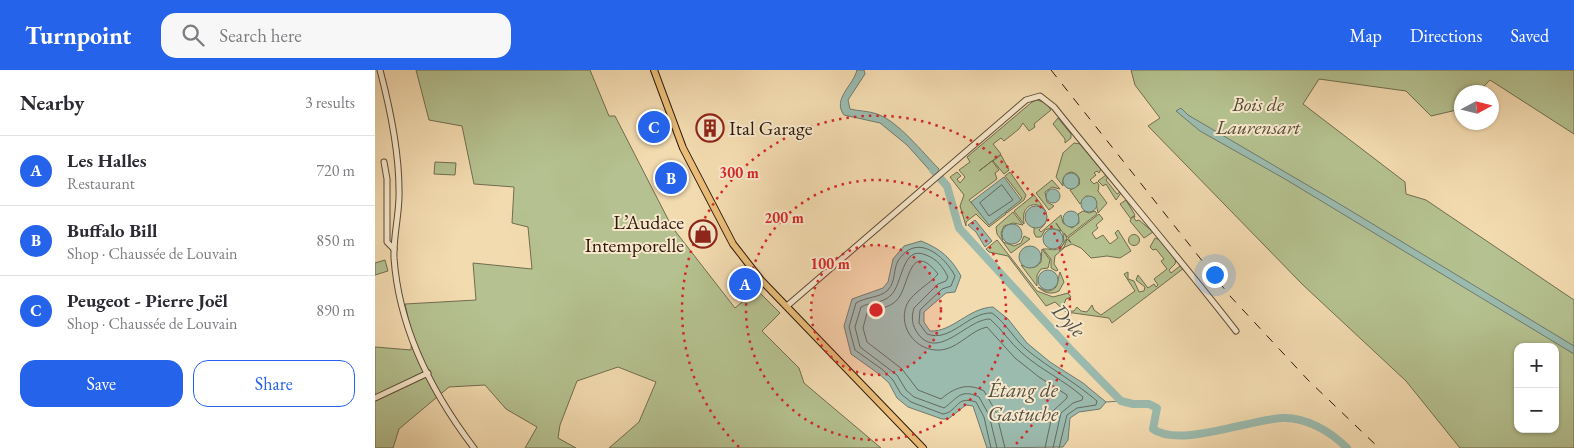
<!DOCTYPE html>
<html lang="en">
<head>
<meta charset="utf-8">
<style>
  :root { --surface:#fff; --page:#f7f7f7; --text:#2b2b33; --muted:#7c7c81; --line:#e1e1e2; --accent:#2563eb }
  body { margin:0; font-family:"EB Garamond",serif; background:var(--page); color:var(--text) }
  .controls { position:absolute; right:15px; bottom:15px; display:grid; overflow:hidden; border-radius:10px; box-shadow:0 1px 4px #0004 }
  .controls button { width:45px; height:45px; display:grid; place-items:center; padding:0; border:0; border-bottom:1px solid var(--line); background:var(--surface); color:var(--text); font:25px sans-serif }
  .compass { position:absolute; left:1079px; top:15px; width:45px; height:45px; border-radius:50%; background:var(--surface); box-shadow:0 1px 4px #0004; rotate:83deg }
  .you { position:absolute; left:839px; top:204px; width:18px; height:18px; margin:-12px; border:4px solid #fff; border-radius:50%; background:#1a73e8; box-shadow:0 0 0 8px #1a73e833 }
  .badge { display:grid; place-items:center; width:32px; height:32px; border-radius:50%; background:var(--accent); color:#fff; font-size:16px; font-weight:700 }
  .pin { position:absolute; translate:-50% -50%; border:2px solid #fff; box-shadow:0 1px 5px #0006 }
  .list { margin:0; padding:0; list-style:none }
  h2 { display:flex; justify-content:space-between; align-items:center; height:65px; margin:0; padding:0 20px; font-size:21px }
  h2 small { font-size:16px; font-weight:400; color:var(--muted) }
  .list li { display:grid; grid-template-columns:32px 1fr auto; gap:15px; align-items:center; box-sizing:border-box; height:70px; padding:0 20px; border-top:1px solid var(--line) }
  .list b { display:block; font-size:19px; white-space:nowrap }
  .list p { margin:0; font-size:16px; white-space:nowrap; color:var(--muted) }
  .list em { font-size:16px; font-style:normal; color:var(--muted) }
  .actions { display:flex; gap:10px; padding:15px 20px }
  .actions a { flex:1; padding:11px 0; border:1px solid var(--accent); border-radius:15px; text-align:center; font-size:18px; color:var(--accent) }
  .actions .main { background:var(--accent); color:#fff }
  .icon { flex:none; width:28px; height:28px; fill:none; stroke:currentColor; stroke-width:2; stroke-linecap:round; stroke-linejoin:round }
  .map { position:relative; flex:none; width:1199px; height:378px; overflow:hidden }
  header { display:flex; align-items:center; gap:30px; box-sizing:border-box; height:70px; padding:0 25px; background:var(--accent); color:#fff }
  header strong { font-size:24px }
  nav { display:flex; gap:28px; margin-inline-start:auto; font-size:18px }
  .search { width:350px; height:45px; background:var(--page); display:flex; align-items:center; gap:12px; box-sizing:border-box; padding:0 18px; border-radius:15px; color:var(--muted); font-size:19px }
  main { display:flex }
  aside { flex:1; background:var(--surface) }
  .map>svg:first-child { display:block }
</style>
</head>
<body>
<header>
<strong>Turnpoint</strong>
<div class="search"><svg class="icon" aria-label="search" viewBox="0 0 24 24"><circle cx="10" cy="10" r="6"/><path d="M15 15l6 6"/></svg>Search here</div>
<nav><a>Map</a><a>Directions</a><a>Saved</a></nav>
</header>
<main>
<aside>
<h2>Nearby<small>3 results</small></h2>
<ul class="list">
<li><span class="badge">A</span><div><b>Les Halles</b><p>Restaurant</p></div><em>720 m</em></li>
<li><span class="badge">B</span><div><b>Buffalo Bill</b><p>Shop · Chaussée de Louvain</p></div><em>850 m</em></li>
<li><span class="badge">C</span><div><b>Peugeot - Pierre Joël</b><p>Shop · Chaussée de Louvain</p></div><em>890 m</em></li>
</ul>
<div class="actions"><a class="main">Save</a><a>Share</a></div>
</aside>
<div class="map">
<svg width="1199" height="378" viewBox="0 0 1199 378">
  <rect width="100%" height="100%" fill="#f3dbb0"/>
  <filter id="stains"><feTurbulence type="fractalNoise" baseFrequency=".004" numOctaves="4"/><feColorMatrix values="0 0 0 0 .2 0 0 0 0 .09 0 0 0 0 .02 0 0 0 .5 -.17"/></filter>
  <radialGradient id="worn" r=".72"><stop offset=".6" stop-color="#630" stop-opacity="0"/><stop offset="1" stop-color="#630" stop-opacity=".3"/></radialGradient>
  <g fill="#b5c190" stroke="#726c4f" fill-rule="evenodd">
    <polygon points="41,0 215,0 234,46 240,46 297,157 360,238 385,217 384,215 388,218 385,223 405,243 387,261 424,298 429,313 506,378 234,378 264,352 281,312 243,297 202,311 185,355 183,368 201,378 150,378 162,357 131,339 110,315 74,317 24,359 18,378 0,378 0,277 36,280 37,265 30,234 101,230 98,193 157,199 153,157 137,153 139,117 99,114 87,56 54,50"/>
    <path d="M756 0H1199V64L1115 10 1103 22H1086V39L1056 46 1031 21 944 9 928 34 1030 112 1031 124 1051 130 1199 230V378H1085L1031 311 928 215 773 56 785 48 760 15ZM1143 277H1180V359H1143Z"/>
    <polygon points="662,30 671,33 676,40 659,54 660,57 654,61 648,53 644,59 629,71 626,68 618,74 626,84 604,101 617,91 624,100 620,103 622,109 594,130 614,154 630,142 631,144 614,157 601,144 591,152 591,156 585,136 589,125 575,107 582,102 586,106 582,109 585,113 590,107 584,100 595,92 592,87 657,32"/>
    <polygon points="683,48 696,64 696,68 690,73 690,69 678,54"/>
    <path d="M699 73 705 74 726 99 724 103 722 101 719 103 721 105 715 110 719 114 722 112 724 115 723 121 732 133 723 143 720 128 711 126 705 134 695 120 704 115C706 109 703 103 696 102 688 104 687 110 688 116L681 107 688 83Z"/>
    <polygon points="626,85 634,100 629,104 618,91"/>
    <polygon points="60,92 81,93 80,105 59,104"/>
    <polygon points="635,102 651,125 649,130 632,143 631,142 647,128 630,106"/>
    <polygon points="731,105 733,107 731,110 742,124 745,122 746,123 741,130 731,114 728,116 723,111"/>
    <polygon points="677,110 685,119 677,117 670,122 672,132 679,136 674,140 661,123"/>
    <path d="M659 125C669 138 679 148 664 160L666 162 686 145 688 153 697 158 704 153 703 144 708 141 714 143 720 141 722 144 692 167 689 163 692 168 684 181 689 177 692 169 696 173 693 168 724 144 728 149 721 155 723 158 717 163 721 169 728 165 735 174 743 168 740 163 743 160 756 181 745 188 732 186 716 188 706 178 697 174 690 177 680 186 679 194 683 200 681 201 676 198V189L668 179C676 178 682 184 689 173L688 163 681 153 686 161 676 158 670 160 666 167H661L659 163V158L669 155C680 136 654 127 649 143 648 147 649 152 649 154L639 141Z"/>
    <polygon points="751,130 760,145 756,148 760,146 759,148 761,151 764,150 778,162 769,168 755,151 756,149 745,134"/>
    <polygon points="638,142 648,155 638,153 629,156 626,163 628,172 622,164 621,157"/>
    <circle cx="759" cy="170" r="5.5"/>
    <polygon points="649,166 655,169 636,183 628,172 639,176 646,173"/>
    <polygon points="780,168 785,170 801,189 800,194 794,200 796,203 805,196 809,198 737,253 734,248 691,242 680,232 671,236 633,186 614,182 611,179 622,170 662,221 678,227 693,223 696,227 691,229 689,234 693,241 699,241 702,237 706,241 712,242 717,235 719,240 726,245 760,221 749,204 753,202 753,209 759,211 764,222 769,221 770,217 761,210 763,205 773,218 779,214 781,217 783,215 779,209 792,199 786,191 789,189 781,179 778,180 775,177"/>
    <path d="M667 179 675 190 673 198 666 199 662 205V216L646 195C654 198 660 200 666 192Z"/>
    <polygon points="10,190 13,201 0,205 0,193"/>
    <path d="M685 202 689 212 684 221C676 225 669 223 663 217L671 221C685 221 682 210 685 202Z"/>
  </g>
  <g fill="#9bbbaf" stroke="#6f7a6f">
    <path d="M482 0H489L490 4 473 30 475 39C483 41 494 41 502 44 523 51 548 83 564 99L558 104 532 75 505 53 469 45C457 29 478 16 482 0Z"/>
    <polygon points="806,38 813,45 968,136 1199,276 1199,284 910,109 825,61 801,41"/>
    <circle cx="696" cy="111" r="8"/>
    <polygon points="629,107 646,130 614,155 596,132"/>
    <circle cx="678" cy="126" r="7"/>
    <circle cx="714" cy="134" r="8"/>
    <circle cx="661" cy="147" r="11"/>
    <circle cx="696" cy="149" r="8"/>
    <polygon points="600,150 617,171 610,177 601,162 593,155"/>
    <circle cx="637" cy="164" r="10"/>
    <circle cx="678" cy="169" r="10"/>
    <path d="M546 171C566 179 576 188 586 206L580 222 571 223 549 242V252L555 261C578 262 593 238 618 237L633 249 652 273 675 292 708 313 731 332 725 339 704 342 695 348 693 370 688 377 612 378 598 336 591 335 573 349H567L533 337 522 328 514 313 504 304 476 284 469 256 477 229 508 218 513 212 518 189 529 176Z"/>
    <circle cx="655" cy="187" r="11"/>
    <circle cx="673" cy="210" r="10"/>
  </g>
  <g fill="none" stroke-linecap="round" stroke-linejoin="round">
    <g stroke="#646a5e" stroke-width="1">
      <polygon points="627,115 638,130 614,146 605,133"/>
      <path d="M616 378 609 347 601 332C580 325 583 342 568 344L536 332 526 324 518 310 508 300 480 280 474 257 481 233C490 227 505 228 513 220 521 211 518 200 523 191 541 162 569 185 580 206L576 216 567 219 545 240 544 253 552 264C576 273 593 242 617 243 631 253 639 269 652 280 674 298 700 312 722 331L721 335 702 338 692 345 684 378"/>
      <path d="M622 378 614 345 604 327C585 318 582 329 569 338L539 327 531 320 522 305 485 277 480 257 486 237C495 232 508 233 515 226 528 216 526 174 551 185 562 189 568 197 573 207L571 211 563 214 539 238C536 248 537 255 543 264 564 291 592 249 615 249 627 259 635 273 647 283 666 300 689 310 708 327L707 330 698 333 686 343 678 378"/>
      <path d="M630 378 621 342 609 321C592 312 579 318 566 329L543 320 527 299 492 272 488 258 492 243C501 239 514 238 521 231 533 220 533 182 552 193 556 196 560 200 563 204 555 214 538 222 532 234 521 259 545 286 571 279 586 275 597 260 612 257L640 288 664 307 692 325V328L678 341 670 378"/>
    </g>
    <polyline stroke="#6f7a6f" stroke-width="1" points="731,332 746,331"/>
    <path stroke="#9bbbaf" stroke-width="8" d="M558 100 572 116 584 158 695 279 746 331 758 334H774L782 338 778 359C804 378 873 350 907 348 931 347 955 361 972 378"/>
    <g stroke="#5f4936" stroke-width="7">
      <g id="minor">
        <path d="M5 0C15 38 24 80 24 120 25 143 18 165 19 188 24 258 57 323 99 378"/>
        <polyline points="9,92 12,109 12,172 19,179"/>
        <path d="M412 236 651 30 665 26 679 37C739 112 802 185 861 261"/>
        <polyline points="0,328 53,303"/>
      </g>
    </g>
    <g stroke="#2e180e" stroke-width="8">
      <polyline id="major" points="279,0 308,78 358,174 386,210 548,378"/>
    </g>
    <use href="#minor" stroke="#f7e8cc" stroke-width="5"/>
    <use href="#major" stroke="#eabe78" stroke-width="6"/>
    <polyline stroke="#2e180e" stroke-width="1" stroke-dasharray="9 9" stroke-linecap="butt" points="676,0 855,226 933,310 1004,378"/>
  </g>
  <circle cx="501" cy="240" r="65" fill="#d62828" fill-opacity=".12"/>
  <g fill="none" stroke="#d62828" stroke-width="2.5" stroke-dasharray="2.5 5">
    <circle cx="501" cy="240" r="65"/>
    <circle cx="501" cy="240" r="130"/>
    <path d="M364 377A194 194 0 1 1 638 377"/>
  </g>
  <defs>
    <g id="building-ring" transform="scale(1.4375)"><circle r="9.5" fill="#f7e8cc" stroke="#8f2418" stroke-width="1.5"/><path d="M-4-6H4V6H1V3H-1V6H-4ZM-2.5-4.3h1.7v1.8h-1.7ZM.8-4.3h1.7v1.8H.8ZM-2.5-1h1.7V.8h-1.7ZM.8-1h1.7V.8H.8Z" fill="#8f2418"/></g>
    <g id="shop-ring" transform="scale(1.4375)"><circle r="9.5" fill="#f7e8cc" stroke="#8f2418" stroke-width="1.5"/><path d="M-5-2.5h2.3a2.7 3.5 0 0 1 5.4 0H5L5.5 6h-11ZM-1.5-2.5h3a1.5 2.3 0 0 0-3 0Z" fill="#8f2418"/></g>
  </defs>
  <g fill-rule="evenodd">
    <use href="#building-ring" x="335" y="58"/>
    <use href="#shop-ring" x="328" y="164"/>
  </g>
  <g text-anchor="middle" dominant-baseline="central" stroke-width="4" stroke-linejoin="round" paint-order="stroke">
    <g font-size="20" font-style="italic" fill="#564b35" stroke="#f7e8cc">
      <text x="883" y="34">Bois de<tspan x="883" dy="23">Laurensart</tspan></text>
    </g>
    <g font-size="20" fill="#2e180e" stroke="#f7e8cc" text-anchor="start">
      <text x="354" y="58">Ital Garage</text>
      <text x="309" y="152" text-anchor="end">L’Audace<tspan x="309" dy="23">Intemporelle</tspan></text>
    </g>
    <g font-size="21" font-style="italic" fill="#545146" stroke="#f7e8cc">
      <text transform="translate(694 250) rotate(47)">Dyle</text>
      <text x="648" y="319">Étang de<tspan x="648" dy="24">Gastuche</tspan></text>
    </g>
  </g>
  <circle cx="501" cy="240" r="8" fill="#d62828" stroke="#f7e8cc" stroke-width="2.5"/>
  <g font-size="15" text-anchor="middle" font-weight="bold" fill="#d62828" stroke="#f7e8cc" stroke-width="4" stroke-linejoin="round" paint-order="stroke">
    <text x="364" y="108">300 m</text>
    <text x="409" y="153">200 m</text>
    <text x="455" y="199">100 m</text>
  </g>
  <rect width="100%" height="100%" filter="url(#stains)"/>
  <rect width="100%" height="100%" fill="url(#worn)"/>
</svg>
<div class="controls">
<button>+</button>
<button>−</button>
</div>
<svg class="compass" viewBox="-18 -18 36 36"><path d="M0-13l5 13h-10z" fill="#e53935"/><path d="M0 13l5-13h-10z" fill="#7c7c81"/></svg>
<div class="you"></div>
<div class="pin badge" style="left:370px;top:214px">A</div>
<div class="pin badge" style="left:296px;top:108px">B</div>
<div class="pin badge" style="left:279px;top:57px">C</div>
</div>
</main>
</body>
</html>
